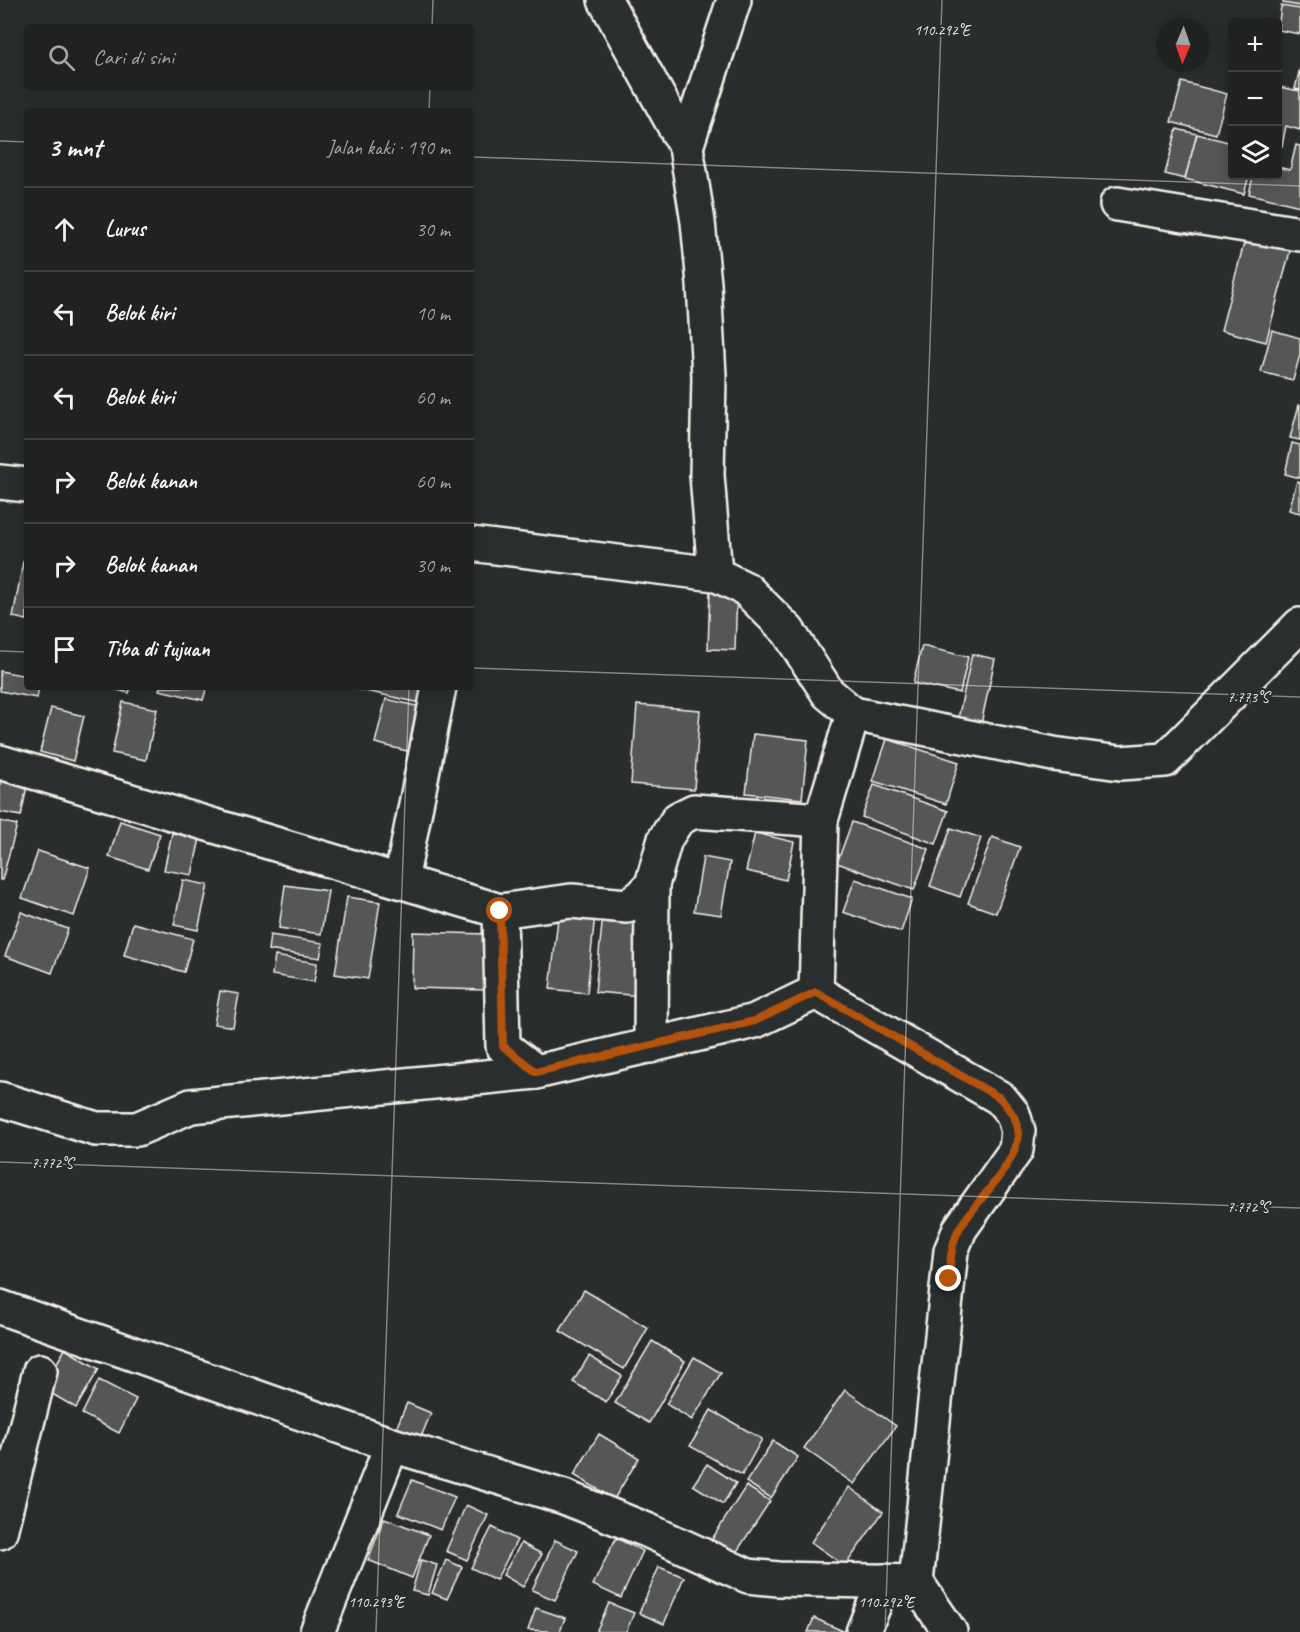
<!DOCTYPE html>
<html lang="id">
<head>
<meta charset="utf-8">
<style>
  :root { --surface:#202222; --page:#282a2a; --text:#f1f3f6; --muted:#a2a4a5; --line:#3d3f40 }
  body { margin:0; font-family:Caveat,sans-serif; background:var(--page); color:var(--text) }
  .controls { position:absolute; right:18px; top:18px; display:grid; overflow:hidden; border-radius:6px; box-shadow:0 3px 15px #0003 }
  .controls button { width:54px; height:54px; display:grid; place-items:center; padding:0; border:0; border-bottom:2px solid var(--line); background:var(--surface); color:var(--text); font:30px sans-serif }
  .compass { position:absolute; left:1156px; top:18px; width:54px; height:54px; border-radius:50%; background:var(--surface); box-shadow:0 3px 15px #0003; rotate:182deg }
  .stop { position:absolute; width:18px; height:18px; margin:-14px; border:4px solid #b45309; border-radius:50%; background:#fff }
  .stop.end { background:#b45309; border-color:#fff; box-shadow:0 2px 6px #0008 }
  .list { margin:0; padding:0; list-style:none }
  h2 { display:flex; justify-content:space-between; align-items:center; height:78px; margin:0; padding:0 24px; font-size:26px }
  h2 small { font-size:20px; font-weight:400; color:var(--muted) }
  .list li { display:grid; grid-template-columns:39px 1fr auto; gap:18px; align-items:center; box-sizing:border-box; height:84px; padding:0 24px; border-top:2px solid var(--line) }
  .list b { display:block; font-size:22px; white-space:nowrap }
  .list em { font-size:20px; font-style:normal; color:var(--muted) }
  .icon { flex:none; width:33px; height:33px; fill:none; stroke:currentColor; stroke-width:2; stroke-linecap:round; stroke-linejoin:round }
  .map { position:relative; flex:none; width:1300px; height:1632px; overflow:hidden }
  .search { position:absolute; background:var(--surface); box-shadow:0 3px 15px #0003; left:24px; top:24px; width:450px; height:66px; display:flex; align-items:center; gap:15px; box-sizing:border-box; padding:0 21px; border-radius:6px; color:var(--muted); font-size:22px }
  .panel { position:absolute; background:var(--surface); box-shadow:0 3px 15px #0003; left:24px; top:108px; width:450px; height:582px; border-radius:6px }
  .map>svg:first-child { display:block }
</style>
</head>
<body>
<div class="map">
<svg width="1300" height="1632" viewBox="0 0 1300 1632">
  <rect width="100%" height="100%" fill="#2a2d2e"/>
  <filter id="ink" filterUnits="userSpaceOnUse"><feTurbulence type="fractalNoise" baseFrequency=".0167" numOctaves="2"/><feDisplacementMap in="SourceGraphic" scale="12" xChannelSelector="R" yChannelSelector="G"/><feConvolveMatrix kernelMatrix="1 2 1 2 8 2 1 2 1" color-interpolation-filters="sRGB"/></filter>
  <g filter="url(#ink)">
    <g fill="#555756" stroke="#f4f1e8" stroke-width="1.5">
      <polygon points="1283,0 1300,0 1300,6 1283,3"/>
      <polygon points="1281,6 1300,9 1300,34 1278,30"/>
      <polygon points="1300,68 1300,90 1295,89"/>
      <polygon points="1182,82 1227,94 1216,134 1171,122"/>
      <polygon points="1278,87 1300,91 1300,130 1286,126 1282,146 1278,145"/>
      <polygon points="1177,129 1197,134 1185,179 1165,174"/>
      <polygon points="1197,134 1232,143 1232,176 1249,176 1244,194 1185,179"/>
      <polygon points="1296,145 1300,146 1300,206 1249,194 1253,176 1278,176 1278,167 1290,170"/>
      <polygon points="1248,228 1293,240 1266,342 1221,330"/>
      <polygon points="1272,330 1300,338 1300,355 1293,380 1261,372"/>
      <polygon points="1299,405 1300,405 1300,440 1290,438"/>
      <polygon points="1292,443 1300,445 1300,478 1285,474"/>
      <polygon points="1297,481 1300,482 1300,513 1289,510"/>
      <polygon points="23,562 27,563 27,620 13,617"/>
      <polygon points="710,589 737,590 735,650 708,649"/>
      <polygon points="922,646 968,657 960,693 913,683"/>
      <polygon points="972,654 995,659 981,724 958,719"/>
      <polygon points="0,671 27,676 27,687 39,687 37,698 0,691"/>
      <polygon points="106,687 131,687 129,693"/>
      <polygon points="160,687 207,687 203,700 159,690"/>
      <polygon points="347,687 433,687 430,705"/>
      <polygon points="386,699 429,709 419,754 375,743"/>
      <polygon points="123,702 157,709 146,760 112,753"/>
      <polygon points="637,705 700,710 694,789 631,784"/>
      <polygon points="51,708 84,716 73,761 40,752"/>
      <polygon points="753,734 808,740 802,799 746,793"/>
      <polygon points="887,739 959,762 946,804 873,781"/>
      <polygon points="0,781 27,786 21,816 0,812"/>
      <polygon points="874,785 948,811 936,844 862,817"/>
      <polygon points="0,821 17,825 2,880 0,880"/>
      <polygon points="120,821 160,834 148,869 109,857"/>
      <polygon points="852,822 929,849 914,890 837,863"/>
      <polygon points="951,828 981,838 960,897 930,886"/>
      <polygon points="172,833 200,838 192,875 164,870"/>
      <polygon points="755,833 794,842 786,880 746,871"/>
      <polygon points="992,837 1020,847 996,913 968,903"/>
      <polygon points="38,851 90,868 74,916 22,898"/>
      <polygon points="703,857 730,862 721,915 694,911"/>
      <polygon points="855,879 912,899 901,932 843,912"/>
      <polygon points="183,880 208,885 198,930 174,925"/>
      <polygon points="285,885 328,891 321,934 279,928"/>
      <polygon points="347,897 380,902 368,979 335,974"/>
      <polygon points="559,910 595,914 587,993 550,989"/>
      <polygon points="21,912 68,929 52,973 5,956"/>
      <polygon points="603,915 649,919 642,996 595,992"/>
      <polygon points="133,923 193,939 184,972 124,955"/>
      <polygon points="413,932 487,934 485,990 412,988"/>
      <polygon points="270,935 323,943 320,958 268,950"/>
      <polygon points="275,956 317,963 314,982 272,975"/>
      <polygon points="220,991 239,994 233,1027 214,1024"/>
      <polygon points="584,1290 648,1328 624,1369 560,1331"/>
      <polygon points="652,1341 685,1361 649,1423 615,1403"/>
      <polygon points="65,1349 99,1369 76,1408 42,1388"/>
      <polygon points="589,1356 622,1376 606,1402 573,1382"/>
      <polygon points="694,1357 721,1373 692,1420 666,1404"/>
      <polygon points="99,1380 136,1399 119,1433 82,1414"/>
      <polygon points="845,1390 896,1426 854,1484 804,1448"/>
      <polygon points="407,1403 431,1413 415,1451 391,1440"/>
      <polygon points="711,1410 762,1439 742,1475 690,1446"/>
      <polygon points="599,1434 639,1458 614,1499 574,1475"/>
      <polygon points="773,1441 798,1457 771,1498 746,1482"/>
      <polygon points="707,1464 736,1483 723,1504 693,1485"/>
      <polygon points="412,1480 455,1497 441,1530 398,1513"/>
      <polygon points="746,1486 770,1501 730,1562 707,1547"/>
      <polygon points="849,1487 883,1512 845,1566 811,1542"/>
      <polygon points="466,1505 488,1515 467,1560 446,1551"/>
      <polygon points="384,1518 429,1535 412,1578 368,1560"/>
      <polygon points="492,1527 517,1540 496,1580 471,1568"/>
      <polygon points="616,1538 643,1551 621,1598 593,1585"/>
      <polygon points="555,1540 578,1551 555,1600 532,1590"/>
      <polygon points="521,1543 542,1554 523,1587 503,1575"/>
      <polygon points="421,1560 437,1565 428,1595 412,1591"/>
      <polygon points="446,1560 462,1567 447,1599 432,1593"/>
      <polygon points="659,1567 684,1577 664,1624 639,1613"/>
      <polygon points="609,1603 634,1613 626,1632 596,1632"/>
      <polygon points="536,1608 565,1618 560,1632 528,1630"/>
      <polygon points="814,1618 845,1632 808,1632"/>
    </g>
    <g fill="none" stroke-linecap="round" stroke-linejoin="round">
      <g stroke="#f4f1e8" stroke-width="38">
        <g id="minor">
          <polyline points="605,0 686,147 698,222 704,284 709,376 707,475 715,574"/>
          <polyline points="686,147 734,0"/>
          <polyline points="1117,204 1300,234"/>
          <polyline points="0,482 27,485"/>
          <polyline points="471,544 715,574 746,589 788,631 828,693 853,714 1053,754 1120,763 1165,760 1300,625"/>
          <polyline points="0,762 500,911 503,1046 536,1072"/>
          <polyline points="401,881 439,687"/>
          <polyline points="500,911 571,901 627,906 641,897 652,885 665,839 678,819 694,811 821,820"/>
          <polyline points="816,992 821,820 853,714"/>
          <polyline points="651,1046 652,885"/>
          <polyline points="0,1099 96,1129 137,1129 191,1106 536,1072 755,1021 816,992 1000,1098 1013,1114 1018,1131 1016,1150 960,1229 951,1251 916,1582 950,1632"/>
          <polyline points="0,1307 392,1445 317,1632"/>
          <polyline points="392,1445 564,1497 649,1531 748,1576 778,1579 916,1582"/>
          <polyline points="0,1532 40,1371"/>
          <polyline points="863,1632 884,1581"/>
        </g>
      </g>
      <use href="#minor" stroke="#2a2d2e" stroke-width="33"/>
    </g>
  </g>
  <g fill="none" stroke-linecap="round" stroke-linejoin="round" filter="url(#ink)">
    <path stroke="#b45309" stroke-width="8" d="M500 911 503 1046 536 1072 755 1021 816 992 1000 1098C1008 1108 1017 1117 1018 1130 1022 1160 974 1203 959 1229 951 1245 950 1262 949 1279"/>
  </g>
  <path fill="none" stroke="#f4f1e8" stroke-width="1.5" stroke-opacity="0.45" d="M432 27 433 0M429 111 430 87M0 141 27 142M471 157 1300 186M0 651 27 652M471 668 1300 697M0 1162 1300 1208M376 1632 409 687M885 1632 942 0"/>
  <g font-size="15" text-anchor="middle" fill="#f4f1e8" stroke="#2a2d2e" stroke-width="4.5" stroke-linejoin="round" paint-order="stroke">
    <text x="942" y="35">110.292°E</text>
    <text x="1248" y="702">7.773°S</text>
    <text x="52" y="1168">7.772°S</text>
    <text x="1248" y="1212">7.772°S</text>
    <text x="376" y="1607">110.293°E</text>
    <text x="886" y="1607">110.292°E</text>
  </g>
</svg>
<div class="controls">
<button>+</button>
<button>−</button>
<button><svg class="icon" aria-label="layers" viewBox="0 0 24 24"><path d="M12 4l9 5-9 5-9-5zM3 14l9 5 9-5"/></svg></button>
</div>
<svg class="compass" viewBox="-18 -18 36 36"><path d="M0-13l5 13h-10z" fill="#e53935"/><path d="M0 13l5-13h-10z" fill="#a2a4a5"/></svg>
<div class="stop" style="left:500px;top:911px"></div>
<div class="stop end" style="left:949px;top:1279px"></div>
<div class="search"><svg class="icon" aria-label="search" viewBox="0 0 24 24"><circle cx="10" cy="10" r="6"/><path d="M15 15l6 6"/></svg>Cari di sini</div>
<section class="panel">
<h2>3 mnt<small>Jalan kaki · 190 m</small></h2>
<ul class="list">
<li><svg class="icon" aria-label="ahead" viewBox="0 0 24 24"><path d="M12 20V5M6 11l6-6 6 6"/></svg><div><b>Lurus</b></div><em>30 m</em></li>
<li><svg class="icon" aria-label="left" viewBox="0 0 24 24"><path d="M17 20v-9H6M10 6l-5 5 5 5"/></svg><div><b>Belok kiri</b></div><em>10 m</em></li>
<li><svg class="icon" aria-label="left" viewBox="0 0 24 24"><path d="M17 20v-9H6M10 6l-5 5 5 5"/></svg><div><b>Belok kiri</b></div><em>60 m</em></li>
<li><svg class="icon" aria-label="right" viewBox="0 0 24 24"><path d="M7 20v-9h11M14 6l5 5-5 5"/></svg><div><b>Belok kanan</b></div><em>60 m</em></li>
<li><svg class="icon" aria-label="right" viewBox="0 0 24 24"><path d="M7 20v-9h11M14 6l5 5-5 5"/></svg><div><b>Belok kanan</b></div><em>30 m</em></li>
<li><svg class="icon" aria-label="arrive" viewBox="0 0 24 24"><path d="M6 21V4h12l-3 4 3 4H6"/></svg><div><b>Tiba di tujuan</b></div></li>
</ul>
</section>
</div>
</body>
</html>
